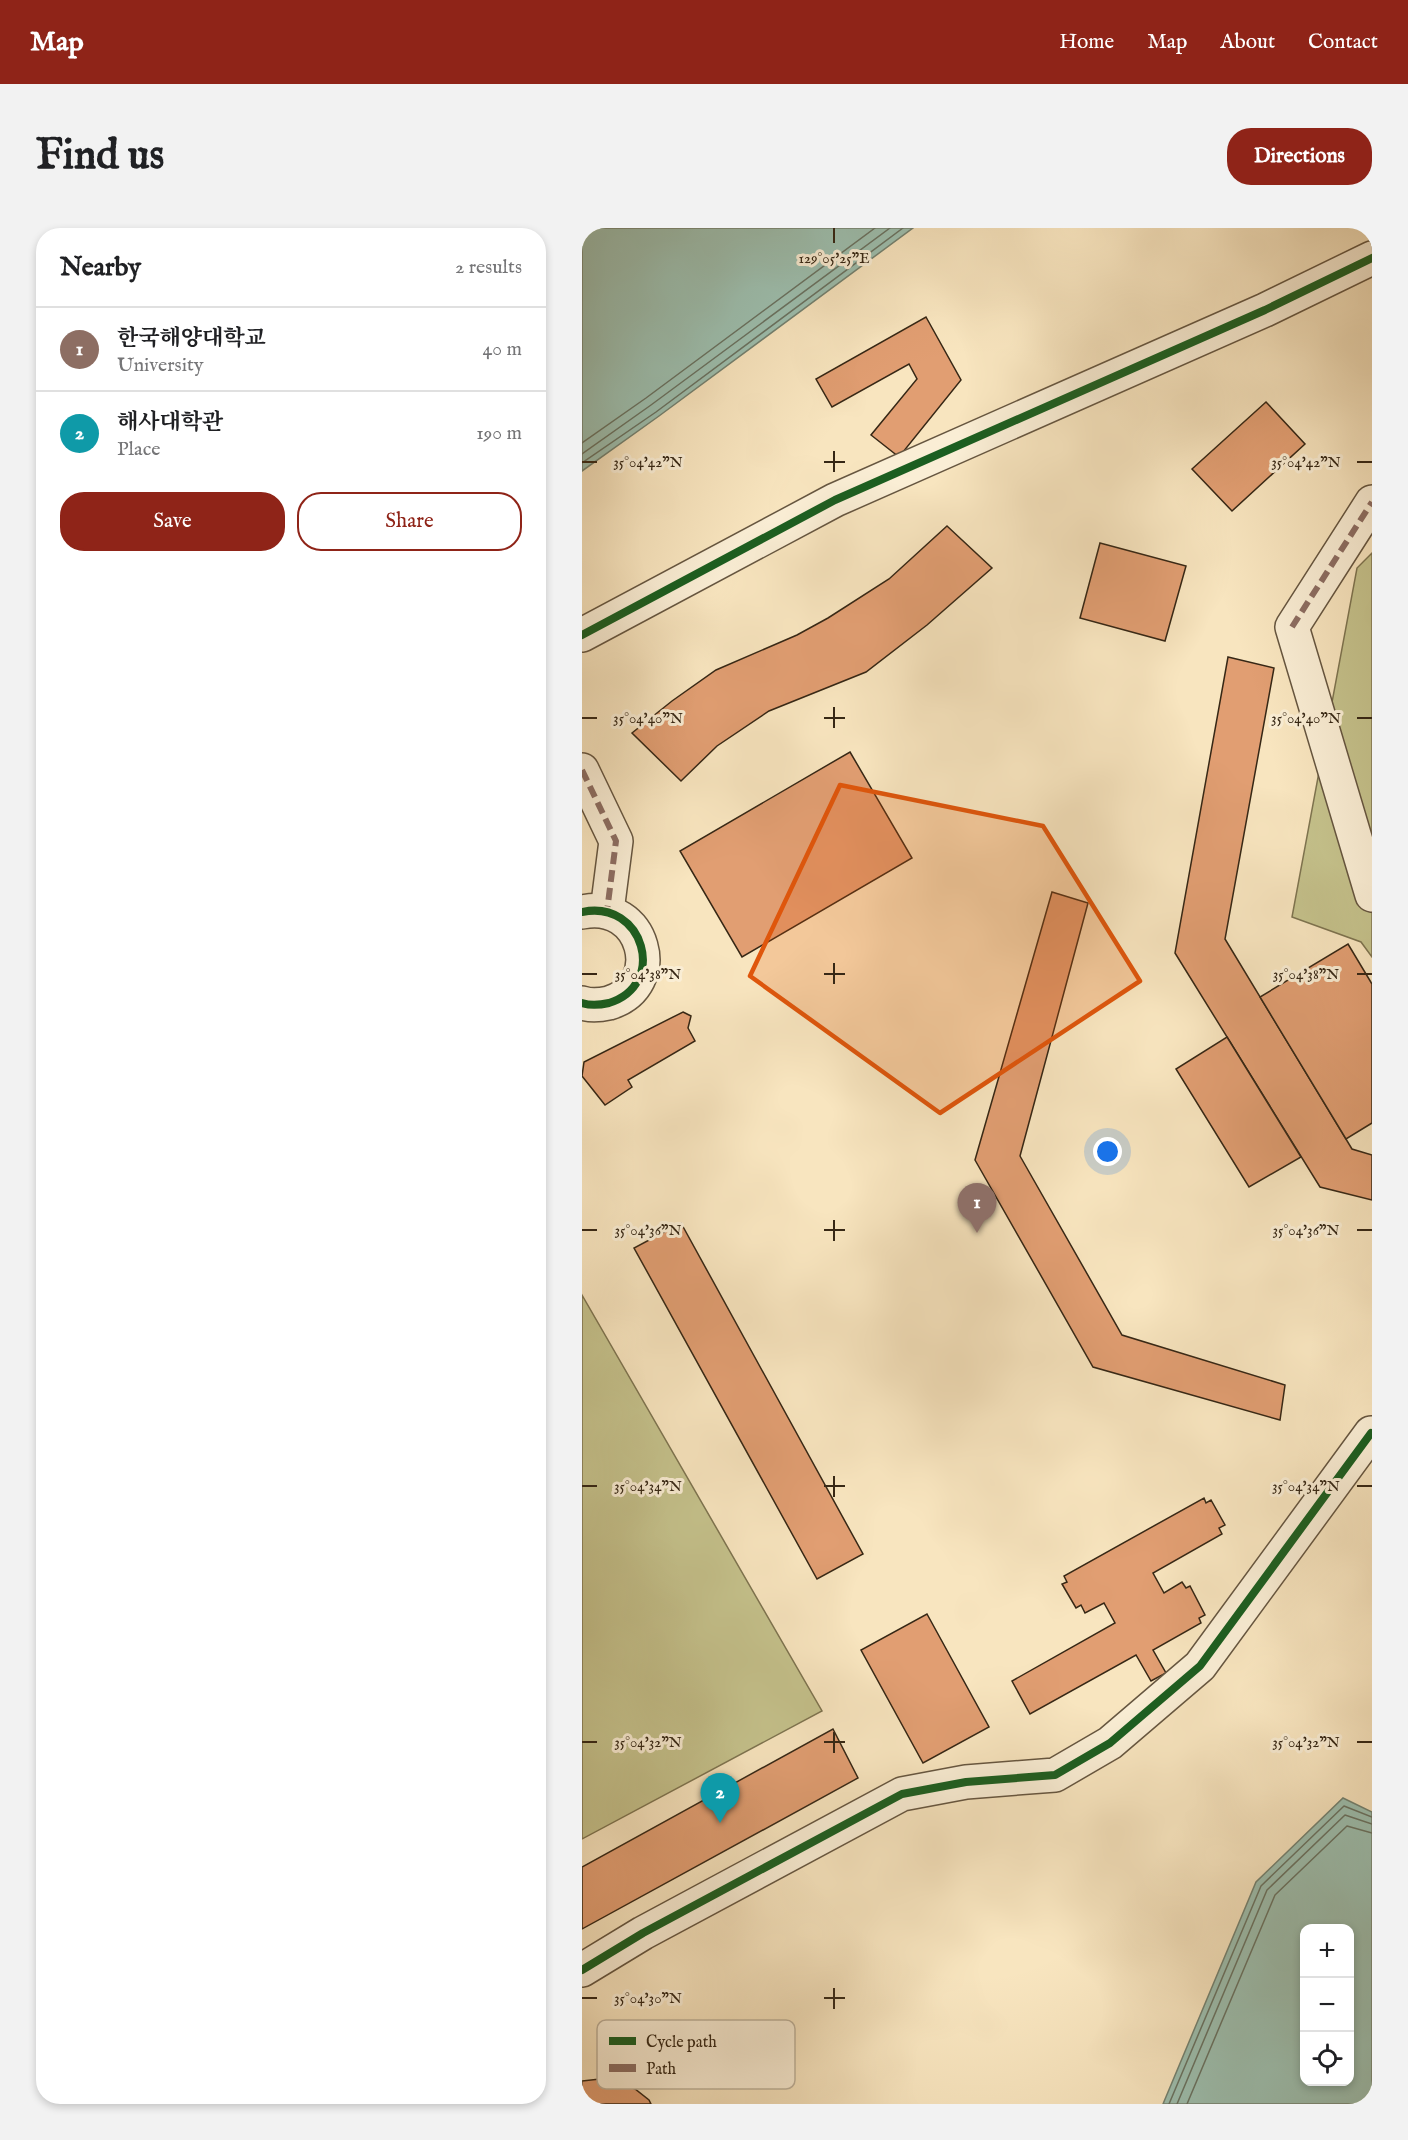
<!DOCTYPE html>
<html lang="en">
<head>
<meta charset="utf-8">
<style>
  :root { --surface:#fff; --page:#f2f2f2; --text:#202124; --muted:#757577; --line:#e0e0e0; --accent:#8f2418 }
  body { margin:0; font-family:"IM FELL English","Noto Serif KR",serif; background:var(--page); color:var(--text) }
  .controls { position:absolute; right:18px; bottom:18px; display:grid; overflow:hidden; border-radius:12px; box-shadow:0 3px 9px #0003 }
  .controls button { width:54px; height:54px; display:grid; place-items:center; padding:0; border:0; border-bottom:2px solid var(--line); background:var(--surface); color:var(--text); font:30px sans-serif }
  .you { position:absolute; left:526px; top:924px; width:21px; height:21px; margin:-15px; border:4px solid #fff; border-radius:50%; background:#1a73e8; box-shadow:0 0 0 9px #1a73e833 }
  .badge { display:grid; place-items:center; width:39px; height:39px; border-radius:50%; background:var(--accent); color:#fff; font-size:20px; font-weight:700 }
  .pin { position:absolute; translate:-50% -50px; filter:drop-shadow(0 2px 3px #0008) }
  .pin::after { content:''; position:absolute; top:32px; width:21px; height:18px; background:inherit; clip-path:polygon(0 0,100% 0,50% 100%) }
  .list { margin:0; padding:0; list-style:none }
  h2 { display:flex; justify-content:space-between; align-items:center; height:78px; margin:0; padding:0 24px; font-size:26px }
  h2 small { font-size:20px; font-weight:400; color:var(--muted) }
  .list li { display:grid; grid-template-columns:39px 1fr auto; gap:18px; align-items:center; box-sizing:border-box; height:84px; padding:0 24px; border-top:2px solid var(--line) }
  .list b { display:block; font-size:22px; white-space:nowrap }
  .list p { margin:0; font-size:20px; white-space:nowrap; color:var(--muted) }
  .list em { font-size:20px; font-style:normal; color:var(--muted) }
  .actions { display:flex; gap:12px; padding:18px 24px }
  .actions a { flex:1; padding:14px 0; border:2px solid var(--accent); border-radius:24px; text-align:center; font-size:21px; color:var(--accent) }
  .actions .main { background:var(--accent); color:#fff }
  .icon { flex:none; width:33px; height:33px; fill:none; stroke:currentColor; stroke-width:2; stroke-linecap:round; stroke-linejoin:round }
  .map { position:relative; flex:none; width:790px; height:1876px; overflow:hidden; border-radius:24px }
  header { display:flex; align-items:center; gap:36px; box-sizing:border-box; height:84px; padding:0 30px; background:var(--accent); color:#fff }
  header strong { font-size:28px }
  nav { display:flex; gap:33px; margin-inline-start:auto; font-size:21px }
  .intro { display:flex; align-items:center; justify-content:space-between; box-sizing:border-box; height:144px; padding:0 36px }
  h1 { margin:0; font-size:42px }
  .button { padding:15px 27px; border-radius:24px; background:var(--accent); color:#fff; font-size:21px; font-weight:700 }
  main { display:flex; gap:36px; padding:0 36px }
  aside { flex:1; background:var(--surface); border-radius:24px; box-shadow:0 3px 9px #0003 }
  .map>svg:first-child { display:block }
</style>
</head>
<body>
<header>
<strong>Map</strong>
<nav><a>Home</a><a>Map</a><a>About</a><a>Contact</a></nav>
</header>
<div class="intro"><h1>Find us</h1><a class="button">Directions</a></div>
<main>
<aside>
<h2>Nearby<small>2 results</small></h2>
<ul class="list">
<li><span class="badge" style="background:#8d6e63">1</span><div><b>한국해양대학교</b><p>University</p></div><em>40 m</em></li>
<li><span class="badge" style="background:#0f9aa8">2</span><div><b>해사대학관</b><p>Place</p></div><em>190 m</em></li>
</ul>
<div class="actions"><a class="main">Save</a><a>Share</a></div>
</aside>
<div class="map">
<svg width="790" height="1876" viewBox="0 0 790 1876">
  <rect width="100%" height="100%" fill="#f8e5bf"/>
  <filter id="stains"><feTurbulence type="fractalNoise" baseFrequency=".00333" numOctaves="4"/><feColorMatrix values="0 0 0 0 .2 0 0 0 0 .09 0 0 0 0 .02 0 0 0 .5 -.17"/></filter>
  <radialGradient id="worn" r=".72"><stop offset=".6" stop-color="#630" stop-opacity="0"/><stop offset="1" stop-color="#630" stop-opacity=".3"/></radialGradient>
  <g fill="#c5c28c" stroke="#7e7450" stroke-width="1.5">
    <polygon points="790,325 790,729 779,714 710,689 775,340"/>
    <polygon points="0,1067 240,1483 0,1611"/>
  </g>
  <g fill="#9dbfaf" stroke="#748271" stroke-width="1.5" fill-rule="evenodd">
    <polygon points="0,0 331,0 77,188 0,243"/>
    <path d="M761 1570 790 1584V1876H581L674 1654ZM768 1700V1854H722V1700Z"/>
  </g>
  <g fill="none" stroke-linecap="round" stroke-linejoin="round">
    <g stroke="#6a7362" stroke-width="1.5">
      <polyline points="0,215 64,170 293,0"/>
      <polyline points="0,226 69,177 308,0"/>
      <polyline points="0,235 74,184 321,0"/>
      <polyline points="587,1876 679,1658 762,1578 790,1589"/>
      <polyline points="595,1876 685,1662 763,1587 790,1596"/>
      <polyline points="605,1876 693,1667 765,1598 790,1605"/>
    </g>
  </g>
  <g fill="#e19e72" stroke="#362715" stroke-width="1.5">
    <polygon points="344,89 379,152 317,229 289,207 335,151 327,136 250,179 234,151"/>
    <polygon points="684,174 723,216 650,283 610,241"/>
    <polygon points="365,298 410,340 345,397 284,444 187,483 135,518 99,553 50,505 90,473 134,442 215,407 246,390 307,351"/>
    <polygon points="518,315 604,338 583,413 498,390"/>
    <polygon points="646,429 692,440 643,711 770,921 790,927 790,972 738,959 593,725"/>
    <polygon points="268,524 330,630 160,729 98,623"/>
    <polygon points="470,664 506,675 438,928 540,1107 703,1157 698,1192 511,1139 393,932"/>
    <polygon points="766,716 790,756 790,895 764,911 678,769"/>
    <polygon points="101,784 109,788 106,800 113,813 46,852 50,859 23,877 0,848 2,834"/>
    <polygon points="645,809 719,929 667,959 594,841"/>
    <polygon points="99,995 281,1326 235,1351 52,1020"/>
    <polygon points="622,1270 624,1275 629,1272 643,1297 637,1300 640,1306 571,1345 582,1365 600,1354 604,1360 608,1358 623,1387 617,1390 619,1395 571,1422 584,1445 569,1453 554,1427 448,1486 430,1453 533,1395 522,1375 503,1385 499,1377 494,1380 480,1356 485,1354 482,1348"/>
    <polygon points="345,1386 407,1499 341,1535 279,1422"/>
    <polygon points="251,1501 276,1550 0,1701 0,1639"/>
    <polygon points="27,1850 53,1861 67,1872 69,1876 0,1876 0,1853"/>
  </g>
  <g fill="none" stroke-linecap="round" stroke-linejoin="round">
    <g stroke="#665640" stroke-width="36">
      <g id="minor">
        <polyline points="790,274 710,399 790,667"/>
        <polyline points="0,407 253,272 683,82 790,30"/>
        <polyline points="0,542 34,613 25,683"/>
        <path d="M0 684C62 671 86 757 27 775 18 777 9 778 0 775"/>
        <polyline points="0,1742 61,1705 320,1566 384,1554 473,1547 528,1515 618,1438 789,1205"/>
      </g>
    </g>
    <use href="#minor" stroke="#faeed5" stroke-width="33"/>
    <g stroke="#8d6e63" stroke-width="6" stroke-dasharray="12 6" stroke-linecap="butt">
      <polyline points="710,399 790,274"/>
      <polyline points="0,542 34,613 25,683"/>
    </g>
    <g stroke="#faeed5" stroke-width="11">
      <g id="cycleway">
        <polyline points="0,407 253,272 683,82 790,30"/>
        <path d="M0 684C62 671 86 757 27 775 18 777 9 778 0 775"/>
        <polyline points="0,1742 61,1705 320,1566 384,1554 473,1547 528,1515 618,1438 789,1205"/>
      </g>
    </g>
    <use href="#cycleway" stroke="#1b5e20" stroke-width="8"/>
  </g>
  <path fill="#df560c" fill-opacity="0.2" stroke="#df560c" stroke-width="4.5" stroke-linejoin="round" d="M258 557 461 598 558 753 358 885 168 748Z"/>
  <path fill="none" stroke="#362715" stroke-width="2" d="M252 0V15M252 223V244M0 234H15M242 234H263M775 234H790M252 479V500M0 490H15M242 490H263M775 490H790M252 735V756M0 746H15M242 746H263M775 746H790M252 992V1013M0 1002H15M242 1002H263M775 1002H790M252 1248V1269M0 1258H15M242 1258H263M775 1258H790M252 1504V1525M0 1514H15M242 1514H263M775 1514H790M252 1760V1781M0 1770H15M242 1770H263"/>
  <rect x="15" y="1792" width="198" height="69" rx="9" fill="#faeed5" stroke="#bfb29b" stroke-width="1.5"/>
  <rect x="27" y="1809" width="27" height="8" fill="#1b5e20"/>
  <rect x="27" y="1836" width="27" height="8" fill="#8d6e63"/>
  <g font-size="16" fill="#362715">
    <text x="64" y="1819">Cycle path</text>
    <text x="64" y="1846">Path</text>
  </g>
  <g font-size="15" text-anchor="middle" fill="#362715" stroke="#faeed5" stroke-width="6" stroke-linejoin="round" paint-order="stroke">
    <text x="252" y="35">129°05'25"E</text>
    <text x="66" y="239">35°04'42"N</text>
    <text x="724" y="239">35°04'42"N</text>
    <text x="66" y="495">35°04'40"N</text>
    <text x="724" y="495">35°04'40"N</text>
    <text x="66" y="751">35°04'38"N</text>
    <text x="724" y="751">35°04'38"N</text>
    <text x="66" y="1007">35°04'36"N</text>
    <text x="724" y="1007">35°04'36"N</text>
    <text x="66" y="1263">35°04'34"N</text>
    <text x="724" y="1263">35°04'34"N</text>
    <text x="66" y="1519">35°04'32"N</text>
    <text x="724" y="1519">35°04'32"N</text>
    <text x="66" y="1775">35°04'30"N</text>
  </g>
  <rect width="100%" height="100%" filter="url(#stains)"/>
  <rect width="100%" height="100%" fill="url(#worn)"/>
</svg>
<div class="controls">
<button>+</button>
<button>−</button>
<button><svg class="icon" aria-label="locate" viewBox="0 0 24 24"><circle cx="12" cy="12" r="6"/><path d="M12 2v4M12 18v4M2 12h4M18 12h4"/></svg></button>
</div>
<div class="you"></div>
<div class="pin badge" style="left:395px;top:1005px;background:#8d6e63">1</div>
<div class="pin badge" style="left:138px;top:1595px;background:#0f9aa8">2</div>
</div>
</main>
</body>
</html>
